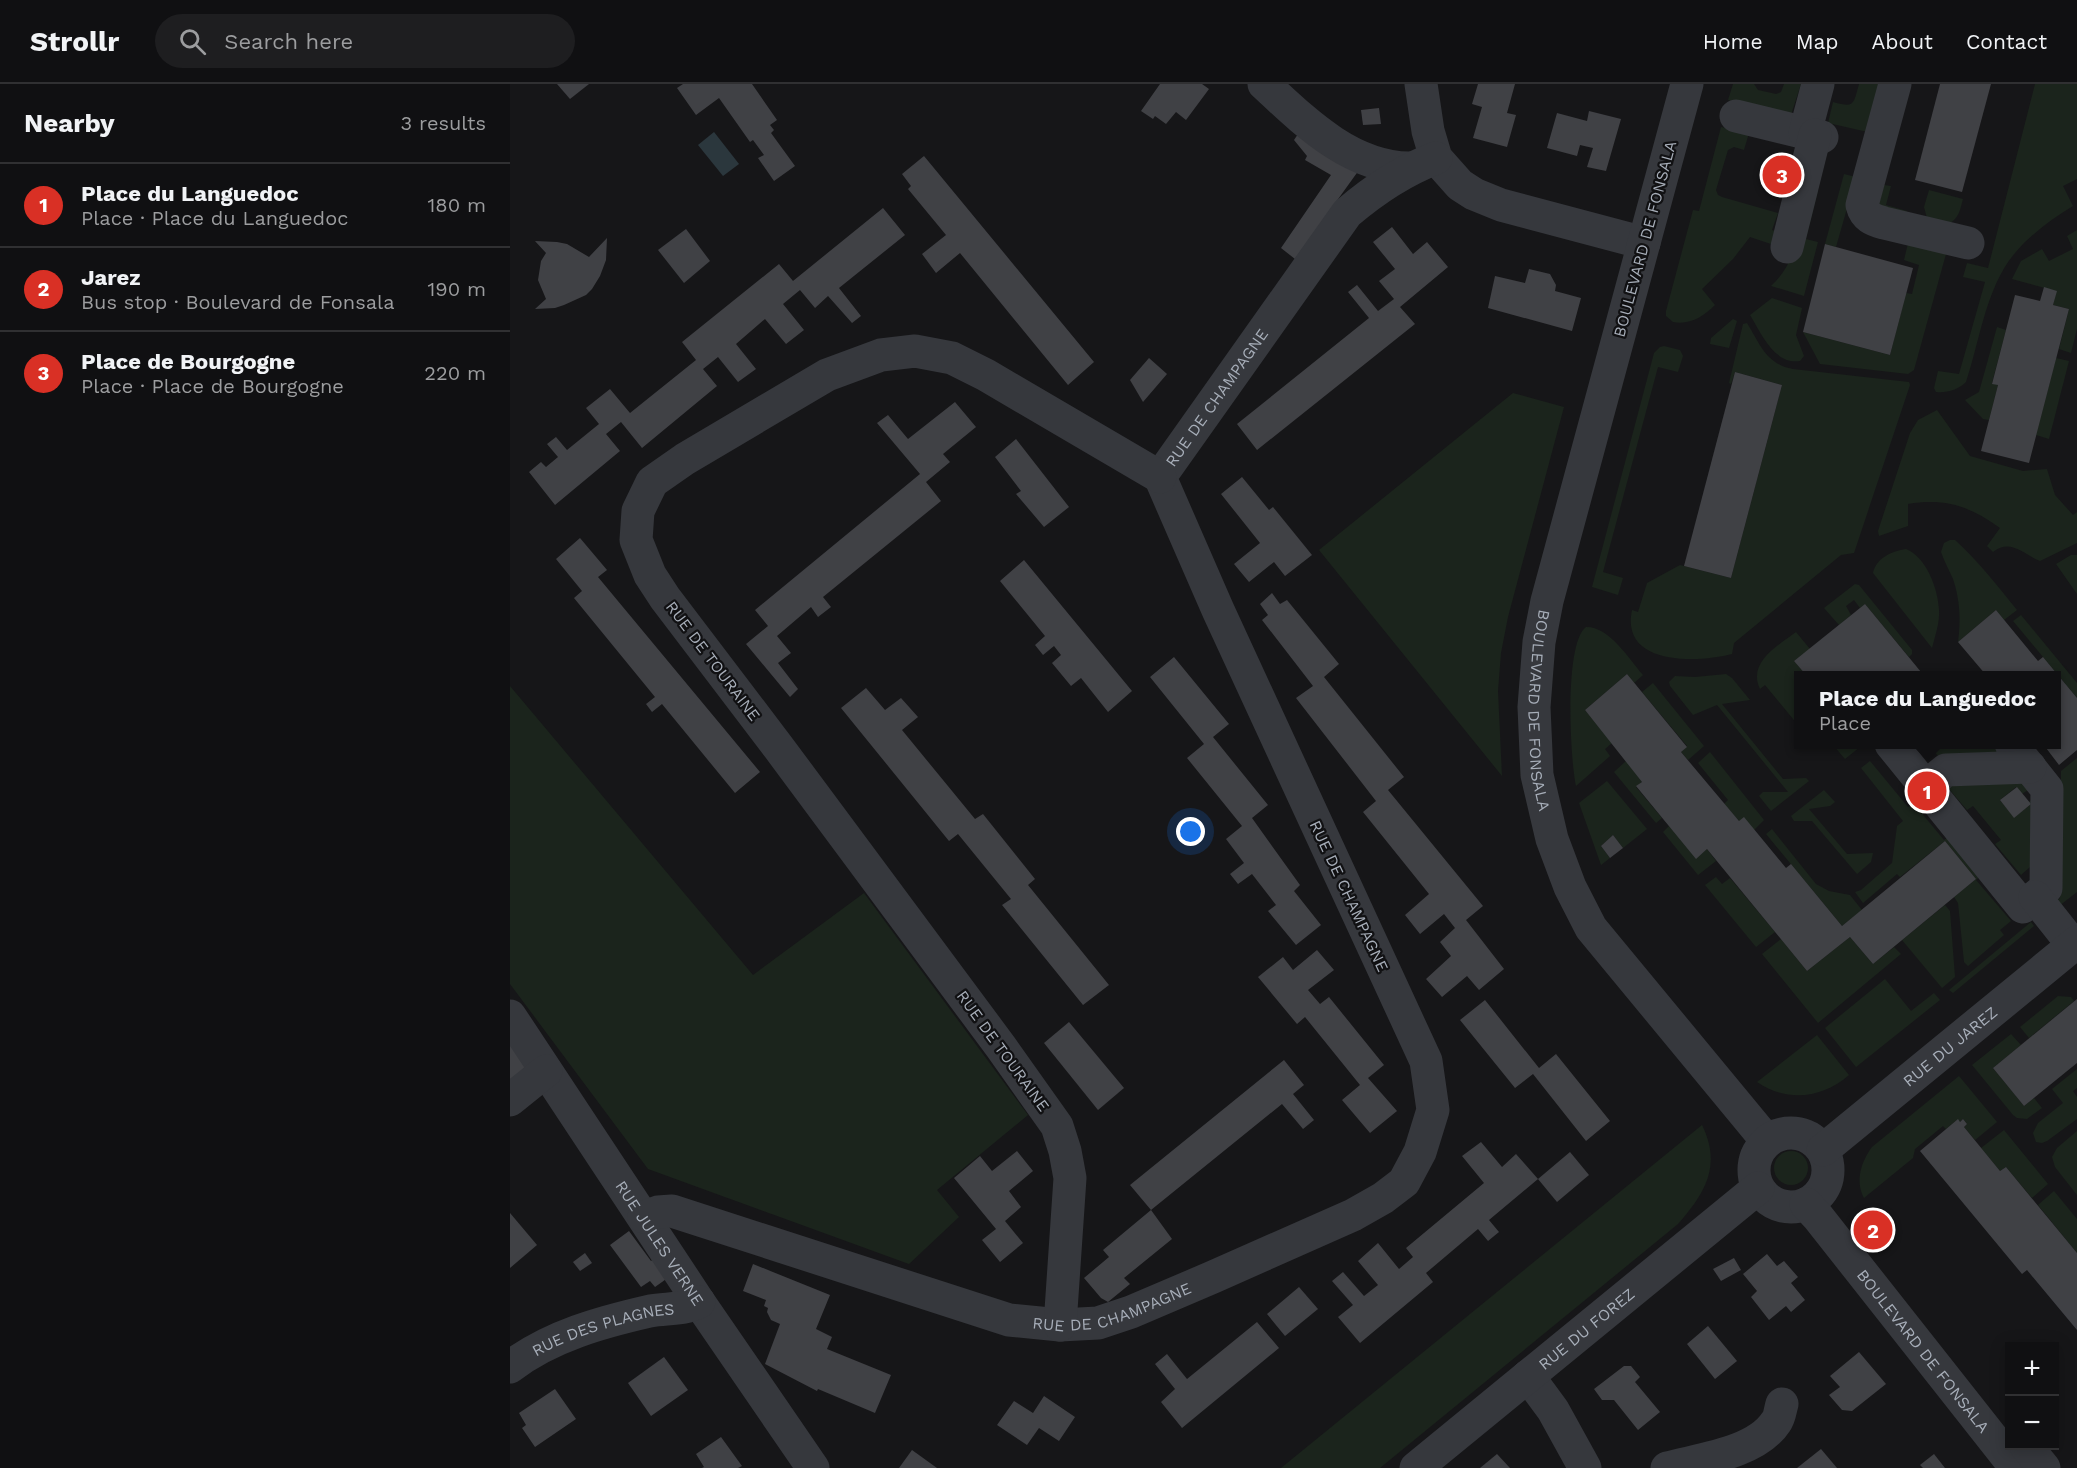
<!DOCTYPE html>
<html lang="en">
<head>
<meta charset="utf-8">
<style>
  :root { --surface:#101012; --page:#1e1e20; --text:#f1f3f6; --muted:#9c9d9f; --line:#303032; --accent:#d93025 }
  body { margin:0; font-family:"Work Sans",sans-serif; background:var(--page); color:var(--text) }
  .controls { position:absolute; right:18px; bottom:18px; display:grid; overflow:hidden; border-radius:0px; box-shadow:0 3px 15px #0003 }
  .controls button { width:54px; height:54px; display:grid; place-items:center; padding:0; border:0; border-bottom:2px solid var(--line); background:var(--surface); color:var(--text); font:30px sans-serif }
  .you { position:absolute; left:681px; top:748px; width:21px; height:21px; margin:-15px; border:4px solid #fff; border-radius:50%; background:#1a73e8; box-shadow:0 0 0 9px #1a73e833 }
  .badge { display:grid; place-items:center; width:39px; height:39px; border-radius:50%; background:var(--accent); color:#fff; font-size:20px; font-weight:700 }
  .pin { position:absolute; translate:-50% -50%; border:3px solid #fff; box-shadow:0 2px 6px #0006 }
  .popup { position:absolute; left:1284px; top:587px; width:267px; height:78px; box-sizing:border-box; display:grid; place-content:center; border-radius:0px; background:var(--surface); filter:drop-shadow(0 2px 4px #0005); font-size:20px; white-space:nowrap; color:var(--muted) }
  .popup b { font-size:22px; color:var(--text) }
  .popup::after { content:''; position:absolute; left:50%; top:100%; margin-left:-12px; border:12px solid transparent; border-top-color:var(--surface) }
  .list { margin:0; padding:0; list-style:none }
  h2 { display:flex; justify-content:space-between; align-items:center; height:78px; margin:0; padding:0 24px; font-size:26px }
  h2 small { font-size:20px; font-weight:400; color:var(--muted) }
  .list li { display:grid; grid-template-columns:39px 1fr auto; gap:18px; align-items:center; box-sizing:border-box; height:84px; padding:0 24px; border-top:2px solid var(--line) }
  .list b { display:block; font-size:22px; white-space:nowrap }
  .list p { margin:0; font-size:20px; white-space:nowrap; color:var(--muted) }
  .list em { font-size:20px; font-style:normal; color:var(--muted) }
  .icon { flex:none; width:33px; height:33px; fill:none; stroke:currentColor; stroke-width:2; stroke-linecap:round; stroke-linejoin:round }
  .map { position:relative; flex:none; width:1567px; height:1384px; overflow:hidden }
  header { display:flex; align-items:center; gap:36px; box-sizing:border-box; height:84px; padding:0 30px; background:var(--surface); border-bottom:2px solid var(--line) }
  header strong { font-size:28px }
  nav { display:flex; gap:33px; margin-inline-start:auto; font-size:21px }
  .search { width:420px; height:54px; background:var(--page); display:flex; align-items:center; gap:15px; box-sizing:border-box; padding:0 21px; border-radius:33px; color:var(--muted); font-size:22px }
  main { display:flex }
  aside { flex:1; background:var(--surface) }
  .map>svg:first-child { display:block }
</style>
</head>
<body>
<header>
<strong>Strollr</strong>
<div class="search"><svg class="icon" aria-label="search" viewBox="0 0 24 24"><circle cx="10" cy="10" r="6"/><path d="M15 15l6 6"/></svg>Search here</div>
<nav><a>Home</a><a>Map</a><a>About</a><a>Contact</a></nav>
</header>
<main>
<aside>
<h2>Nearby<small>3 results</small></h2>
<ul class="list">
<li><span class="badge">1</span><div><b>Place du Languedoc</b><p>Place · Place du Languedoc</p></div><em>180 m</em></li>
<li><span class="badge">2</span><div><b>Jarez</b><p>Bus stop · Boulevard de Fonsala</p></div><em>190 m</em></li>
<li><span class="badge">3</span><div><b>Place de Bourgogne</b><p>Place · Place de Bourgogne</p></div><em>220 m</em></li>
</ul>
</aside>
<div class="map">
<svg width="1567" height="1384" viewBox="0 0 1567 1384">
  <rect width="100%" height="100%" fill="#161618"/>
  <g fill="#1b241c">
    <polygon points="1223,0 1244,0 1248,6 1266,10 1271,8 1274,0 1291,0 1281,31 1218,16"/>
    <path d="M1349 0H1374L1362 49 1318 39 1323 18C1345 24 1343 21 1349 0Z"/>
    <path d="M1525 0H1567V95L1553 102 1563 122C1542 135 1522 149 1505 169 1476 203 1470 256 1456 298 1448 306 1437 309 1426 308L1424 304 1428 287 1449 290 1475 198 1453 193 1457 179 1478 184Z"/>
    <path d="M1211 43 1239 49 1234 66 1224 63 1218 66 1206 106 1208 111 1212 113 1268 129 1262 146 1272 149 1264 161 1240 153 1223 175 1192 205 1205 221C1193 233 1180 241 1163 238L1156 232V227L1183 126 1189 127Z"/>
    <polygon points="1334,90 1346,93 1326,163 1315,160"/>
    <polygon points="1374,101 1381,102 1376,121 1397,127 1395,133 1367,126"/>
    <path d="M1299 105 1308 107 1296 155 1308 158 1294 212 1261 202C1288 178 1291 138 1299 105Z"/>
    <path d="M1419 106 1453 115C1450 126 1449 135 1438 140L1417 134 1414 123Z"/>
    <polygon points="1567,146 1567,245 1561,269 1549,265 1559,225 1543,221 1546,207 1502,195 1511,177 1532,165 1539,177 1563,165 1557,152"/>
    <polygon points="1399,155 1436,170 1404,286 1398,290 1310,280 1293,248 1380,271 1396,209 1402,210 1409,181 1394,176"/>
    <path d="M1262 214 1292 224 1286 251 1294 272 1290 277C1264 281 1251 249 1240 231Z"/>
    <polygon points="1223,235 1227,237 1219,264 1200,260 1201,254"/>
    <path d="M1237 239C1250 260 1256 280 1283 285L1399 298 1400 301 1344 469 1331 471 1224 559 1222 570C1188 579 1110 582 1122 526L1128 528 1137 499 1170 481 1221 494 1272 301 1225 288 1221 300 1219 299 1233 240Z"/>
    <polygon points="1487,243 1496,246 1482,299 1488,301 1479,336 1473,335 1455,316 1469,308"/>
    <polygon points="1154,262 1170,266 1173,272 1168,288 1148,283 1093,488 1113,494 1108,511 1082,503 1144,269 1150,263"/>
    <polygon points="1546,274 1559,277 1539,355 1526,351"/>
    <polygon points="1003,309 1054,323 998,533 991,569 988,607 992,692 809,466"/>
    <path d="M1427 326 1460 372 1513 387 1537 385 1545 411 1563 431 1567 428V459L1530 477C1514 471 1501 454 1483 468L1477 462 1490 444C1460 422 1435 414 1398 420V442L1369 452 1368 447 1400 349 1408 336Z"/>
    <path d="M1440 456H1445C1468 477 1487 501 1507 526L1494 536 1486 526 1448 558C1451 536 1450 516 1443 495 1439 486 1434 477 1431 468L1434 459Z"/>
    <path d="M1396 465C1416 473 1428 504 1429 526 1430 538 1425 552 1422 564L1363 489C1366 474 1382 467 1396 465Z"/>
    <polygon points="1561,471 1567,471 1567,510 1546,480"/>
    <polygon points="1345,500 1349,501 1402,566 1402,570 1399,573 1355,520 1350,524 1344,516 1336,522 1341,531 1329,541 1314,524"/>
    <polygon points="1511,531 1567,599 1567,614 1503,537"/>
    <path d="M1076 543C1100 543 1118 574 1133 591L1124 599 1117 590 1075 626 1102 659 1095 665 1100 672 1066 702C1060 675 1054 559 1076 543Z"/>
    <path d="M1286 548 1300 565 1284 577 1296 591 1288 592V641L1255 601 1250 605C1237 578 1269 561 1286 548Z"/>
    <polygon points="1216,590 1222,594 1240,616 1212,620 1273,695 1296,694 1299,697 1261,727 1249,712 1253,708 1278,708 1207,621 1183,631 1160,602 1159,598 1165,592 1185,593"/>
    <polygon points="1143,599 1194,662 1178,676 1171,668 1177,662 1132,608"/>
    <polygon points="0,602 243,891 354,809 518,1031 427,1106 449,1133 399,1180 138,1085 0,900"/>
    <polygon points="1447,660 1490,661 1493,673 1432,677 1424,667 1430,662 1429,661 1443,661 1445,662"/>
    <polygon points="1323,661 1347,661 1350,663 1335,675"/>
    <polygon points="1200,668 1254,736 1244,746 1229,737 1214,720 1218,716 1188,679"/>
    <polygon points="1567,674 1567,808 1549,822 1545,818 1550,814 1551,687"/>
    <polygon points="1116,677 1132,698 1126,703 1152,734 1146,739 1104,688"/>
    <polygon points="1360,677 1398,723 1404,720 1434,756 1443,750 1474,789 1466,796 1501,837 1490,846 1494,851 1458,882 1454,878 1448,819 1444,813 1466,795 1435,757 1390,793 1387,790 1353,819 1345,808 1351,806 1382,779 1387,742 1393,737 1351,684"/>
    <polygon points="1513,694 1521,704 1512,710 1506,703 1490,716 1504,733 1520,721 1519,718 1524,713 1528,776 1511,791 1485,760 1491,756 1463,722 1457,726 1438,704 1448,695"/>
    <polygon points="1097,697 1137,745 1113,764 1103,751 1091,762 1100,774 1091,781 1069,719"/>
    <polygon points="1314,706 1325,718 1320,722 1299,725 1337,770 1363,769 1361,778 1347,790 1302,737 1284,737 1281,732"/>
    <polygon points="1159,742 1186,774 1197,765 1206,777 1188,791 1153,748"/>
    <polygon points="1262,745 1306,800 1319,807 1340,811 1352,826 1332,842 1256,750"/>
    <polygon points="1206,793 1212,800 1220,794 1265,848 1246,863 1195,801"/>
    <polygon points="1435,821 1440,827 1445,893 1432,904 1392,856"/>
    <polygon points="1521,838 1524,842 1443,909 1439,906"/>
    <polygon points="1340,853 1363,880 1384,863 1391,870 1308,939 1252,870 1271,855 1297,887"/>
    <polygon points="1375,895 1401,927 1424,909 1430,916 1346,983 1315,944"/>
    <polygon points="1548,912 1561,913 1564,917 1519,954 1510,943"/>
    <polygon points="1501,950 1511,961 1483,984 1514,1022 1524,1014 1532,1024 1517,1035 1507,1034 1503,1031 1462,981"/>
    <path d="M1307 951 1339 991C1312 1015 1276 1018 1247 998Z"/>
    <polygon points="1567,985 1567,1004 1563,1007 1567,1013 1567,1035 1537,1057 1532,1059 1526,1058 1523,1049 1528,1039 1553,1019 1542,1005"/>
    <path d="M1449 992 1487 1038 1465 1056 1454 1043 1457 1040 1453 1035 1450 1038 1447 1036 1436 1045 1433 1042 1405 1065 1403 1074 1354 1114C1345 1097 1351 1078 1362 1063Z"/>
    <path d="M1192 1041C1212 1082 1195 1109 1168 1140L870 1384H771Z"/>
    <polygon points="1494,1046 1538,1100 1522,1114 1496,1083 1490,1087 1471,1064"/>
    <polygon points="1567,1047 1567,1111 1545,1083 1542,1073 1547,1064"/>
    <circle cx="1281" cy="1084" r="17"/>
    <polygon points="1544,1107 1567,1135 1567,1169 1528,1121"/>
  </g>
  <polygon fill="#2b373d" points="204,48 229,80 213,92 188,61"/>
  <g fill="#404145">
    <polygon points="47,0 79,0 60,15"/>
    <polygon points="173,0 242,0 267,36 260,41 264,46 261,49 285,82 264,97 248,74 254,71 243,56 240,58 209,14 186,31 167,4"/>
    <polygon points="650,0 692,0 699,5 676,36 666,28 656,40 645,32 643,35 631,27"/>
    <polygon points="968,0 1005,0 997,29 1006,31 997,63 963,54 972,23 962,20"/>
    <polygon points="1430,0 1481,0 1452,108 1405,96"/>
    <polygon points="869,24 871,40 853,41 851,26"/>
    <polygon points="1079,27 1111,35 1096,87 1077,83 1083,64 1070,61 1067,72 1037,64 1047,29 1077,37"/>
    <polygon points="790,47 849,86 785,175 771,164 821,91 795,76 797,72 784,56"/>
    <polygon points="414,72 584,278 558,301 450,169 426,189 412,170 436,151 398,105 401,102 392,90"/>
    <polygon points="373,124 395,151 329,204 351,232 342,239 318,212 305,224 290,206 273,220 294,246 276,260 255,235 226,260 246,285 228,298 208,273 193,285 207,302 132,364 111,338 96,350 110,367 45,421 19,388 31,378 36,383 48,373 37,360 46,353 57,366 89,340 76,324 100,305 120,329 186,276 172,258 269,180 283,197"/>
    <polygon points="882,143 903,170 917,158 938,183 890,223 905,240 747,366 727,340 859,234 838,208 847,201 868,227 884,215 869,197 885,185 863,158"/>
    <polygon points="176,145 200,177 174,199 148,166"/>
    <polygon points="97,154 96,176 90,192 82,205 76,211 54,221 45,224 25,225 36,215 28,196 31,177 36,169 25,157 47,158 57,160 79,173"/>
    <polygon points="1315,160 1403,184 1380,271 1293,248"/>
    <polygon points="1019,185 1040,190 1046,201 1045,207 1071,214 1062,247 978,224 985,192 1015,199"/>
    <polygon points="1534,203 1547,207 1543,221 1559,225 1519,379 1471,367 1488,301 1482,300 1505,211 1530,217"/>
    <polygon points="639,274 657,290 633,318 620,296"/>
    <polygon points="1225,288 1272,301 1221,494 1174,482"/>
    <polygon points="445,318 466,343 433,370 440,378 416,398 431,417 313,513 321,523 308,533 301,523 267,552 281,569 268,579 288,605 280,613 236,560 258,542 245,526 410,390 367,339 378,331 398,355"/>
    <polygon points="506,355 559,423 534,443 506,410 511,407 485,373"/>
    <polygon points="732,393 759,426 763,423 802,471 775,492 764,478 739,498 724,480 750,459 711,410"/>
    <polygon points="70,454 97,486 88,493 250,688 225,709 152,620 142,628 136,620 145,613 64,514 72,507 46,475"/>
    <polygon points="514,476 622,607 598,628 571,594 561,602 542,579 551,571 544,562 533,571 525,561 535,552 490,497"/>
    <polygon points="762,509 770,520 777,516 829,580 814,593 894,693 878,706 973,822 956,836 994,885 969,906 957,892 932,913 916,895 941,872 930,858 945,844 934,830 910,850 895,831 919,810 853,728 866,717 786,614 803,602 752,536 758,531 750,520"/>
    <polygon points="1355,520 1411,588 1407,591 1296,591 1284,577"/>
    <polygon points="1486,526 1528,577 1533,573 1567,614 1567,666 1549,681 1533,660 1546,660 1546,591 1476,591 1448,558"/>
    <polygon points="664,573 719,640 703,653 758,721 742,734 790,801 784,807 811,841 786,861 758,827 766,821 742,790 728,800 720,790 734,779 716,755 732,742 677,674 694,660 640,593"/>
    <polygon points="1117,590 1177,663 1171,668 1229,737 1234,733 1276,784 1281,780 1332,842 1435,757 1466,795 1363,880 1340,853 1297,887 1197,765 1186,775 1126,702 1132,698 1075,626"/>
    <polygon points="356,604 375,626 391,614 408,633 392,646 465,735 473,730 525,795 518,801 599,901 573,921 492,821 501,815 448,750 439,757 331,624"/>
    <polygon points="1507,703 1521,720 1504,734 1490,716"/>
    <polygon points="1103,751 1113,764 1100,774 1091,762"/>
    <polygon points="807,866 824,886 798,906 810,920 819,913 874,981 858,994 887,1027 860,1049 832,1016 850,1001 795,933 787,940 748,893 773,873 783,886"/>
    <polygon points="1567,915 1567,979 1514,1022 1483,984"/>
    <polygon points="975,916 1029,984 1046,970 1100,1037 1076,1057 1023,990 1005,1004 950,936"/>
    <polygon points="559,938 614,1004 588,1026 534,959"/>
    <polygon points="0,961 19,980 0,997"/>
    <polygon points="774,976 794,1001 783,1010 804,1036 793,1045 772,1020 641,1126 620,1101"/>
    <polygon points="1448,1035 1450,1038 1453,1035 1457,1040 1454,1043 1490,1087 1496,1083 1567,1169 1567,1246 1517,1186 1512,1190 1410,1067"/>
    <polygon points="971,1058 992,1083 1006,1070 1028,1095 979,1136 989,1148 978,1157 968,1145 916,1189 923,1198 850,1259 828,1233 843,1221 822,1197 833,1188 854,1212 868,1201 848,1177 868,1159 889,1185 903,1173 896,1164 974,1099 952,1072"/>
    <polygon points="507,1067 523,1087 499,1107 511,1123 495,1137 513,1159 490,1178 472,1156 486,1145 444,1094 470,1072 482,1087"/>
    <polygon points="1060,1068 1079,1091 1047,1118 1028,1095"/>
    <polygon points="641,1126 662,1155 614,1194 620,1200 598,1218 591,1214 574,1194 599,1173 593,1166"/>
    <polygon points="0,1129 27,1161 0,1184"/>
    <polygon points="119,1147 141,1177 145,1174 159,1193 145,1203 140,1197 131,1203 100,1161"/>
    <polygon points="75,1169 82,1179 70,1187 63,1178"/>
    <polygon points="1257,1170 1267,1182 1274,1177 1288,1193 1281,1199 1295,1216 1281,1228 1276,1222 1259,1236 1241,1213 1247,1207 1233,1190"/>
    <polygon points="1224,1174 1231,1186 1211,1197 1203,1185"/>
    <polygon points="243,1180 320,1211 306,1245 322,1253 317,1265 381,1291 365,1329 308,1305 307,1307 255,1280 270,1240 261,1236 257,1228 258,1224 254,1222 256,1216 233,1207"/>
    <polygon points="789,1203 808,1225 775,1252 757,1230"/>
    <polygon points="747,1238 769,1264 672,1344 651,1318 665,1305 645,1280 657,1270 677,1295"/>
    <polygon points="1198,1242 1227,1277 1205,1295 1177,1260"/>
    <polygon points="1349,1268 1376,1300 1342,1327 1332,1326 1319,1311 1330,1303 1320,1292"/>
    <polygon points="154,1273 178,1306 141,1332 118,1299"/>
    <polygon points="1114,1282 1121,1282 1130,1293 1125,1298 1150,1328 1128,1346 1104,1316 1092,1316 1084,1305"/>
    <polygon points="45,1305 66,1335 25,1363 12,1344 16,1341 9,1329"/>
    <polygon points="534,1312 565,1333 549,1357 529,1344 517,1361 487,1341 504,1317 523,1329"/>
    <polygon points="211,1353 232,1382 228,1384 192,1384 194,1383 186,1370"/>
    <polygon points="1311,1365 1327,1384 1287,1384"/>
    <polygon points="402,1366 427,1384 389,1384"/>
    <polygon points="987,1370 1000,1384 970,1384"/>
    <polygon points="1424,1370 1435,1384 1413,1384 1410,1381"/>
  </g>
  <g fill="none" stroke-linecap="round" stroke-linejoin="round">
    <g stroke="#36383d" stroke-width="33">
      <path d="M754 0C795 38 840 83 899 84"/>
      <polyline points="911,0 918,47 926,74 950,101 964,110 991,121 1134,159"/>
      <path id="s1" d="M1177 0 1037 517 1029 558 1024 623 1027 691 1042 755 1060 803 1081 844 1257 1057"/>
      <path d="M1385 0 1352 121C1355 133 1363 136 1374 139L1458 159"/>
      <polyline points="1226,32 1312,53"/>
      <polyline points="1295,49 1308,0"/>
      <polyline points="1277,163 1305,51"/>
      <polyline points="1381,660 1513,823 1536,804 1537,705 1501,660"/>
      <polyline points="1416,702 1436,686 1520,683"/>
      <polyline points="1525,813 1563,861"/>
      <path id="s2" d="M0 932 189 1218 303 1384"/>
      <polyline points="0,1016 36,987"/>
      <circle cx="1281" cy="1086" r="37"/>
      <path id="s3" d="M1313 1066 1567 858"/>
      <path id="s4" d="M1296 1120 1308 1133 1506 1384"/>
      <path id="s5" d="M134 1133 148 1128 162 1127 499 1236 550 1241 588 1239 621 1228 703 1193 843 1131 873 1114 894 1098 910 1068 923 1026 916 977 708 526 650 393 837 129C865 105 892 87 926 74"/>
      <polyline points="550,1241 560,1094 555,1067 547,1042 491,963 269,664 155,514 140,491 126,456 128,427 142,398 175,375 317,291 371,271 405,267 442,274 476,291 650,393"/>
      <path id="s6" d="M0 1283C40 1252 92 1238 140 1227 157 1224 174 1226 189 1218"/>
      <polyline points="1018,1292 1043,1326 1075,1384"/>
      <polyline points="1516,1362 1534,1384"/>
      <path id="s7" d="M906 1384 1248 1104"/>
      <path d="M1157 1384C1191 1375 1246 1369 1266 1338 1270 1333 1270 1326 1272 1320"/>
    </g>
  </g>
  <g text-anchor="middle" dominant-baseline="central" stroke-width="4.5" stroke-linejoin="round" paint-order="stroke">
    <g font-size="16" fill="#a7aeb9" stroke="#111113">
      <text transform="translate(1135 155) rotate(-75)">BOULEVARD DE FONSALA</text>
      <text stroke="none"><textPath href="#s5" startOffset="1677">RUE DE CHAMPAGNE</textPath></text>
      <text transform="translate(203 577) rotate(53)">RUE DE TOURAINE</text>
      <text stroke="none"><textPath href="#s1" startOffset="646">BOULEVARD DE FONSALA</textPath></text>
      <text transform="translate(839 812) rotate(65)">RUE DE CHAMPAGNE</text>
      <text stroke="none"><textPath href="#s3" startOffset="164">RUE DU JAREZ</textPath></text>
      <text transform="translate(493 967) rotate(54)">RUE DE TOURAINE</text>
      <text stroke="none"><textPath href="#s2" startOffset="272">RUE JULES VERNE</textPath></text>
      <text stroke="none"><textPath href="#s5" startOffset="489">RUE DE CHAMPAGNE</textPath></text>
      <text stroke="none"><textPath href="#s7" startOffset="220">RUE DU FOREZ</textPath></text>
      <text stroke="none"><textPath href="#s6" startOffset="102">RUE DES PLAGNES</textPath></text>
      <text stroke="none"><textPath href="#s4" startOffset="188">BOULEVARD DE FONSALA</textPath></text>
    </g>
  </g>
</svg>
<div class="controls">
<button>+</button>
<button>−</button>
</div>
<div class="you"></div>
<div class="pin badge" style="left:1417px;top:707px">1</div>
<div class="popup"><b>Place du Languedoc</b>Place</div>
<div class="pin badge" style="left:1363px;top:1146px">2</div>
<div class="pin badge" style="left:1272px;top:91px">3</div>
</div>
</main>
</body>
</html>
